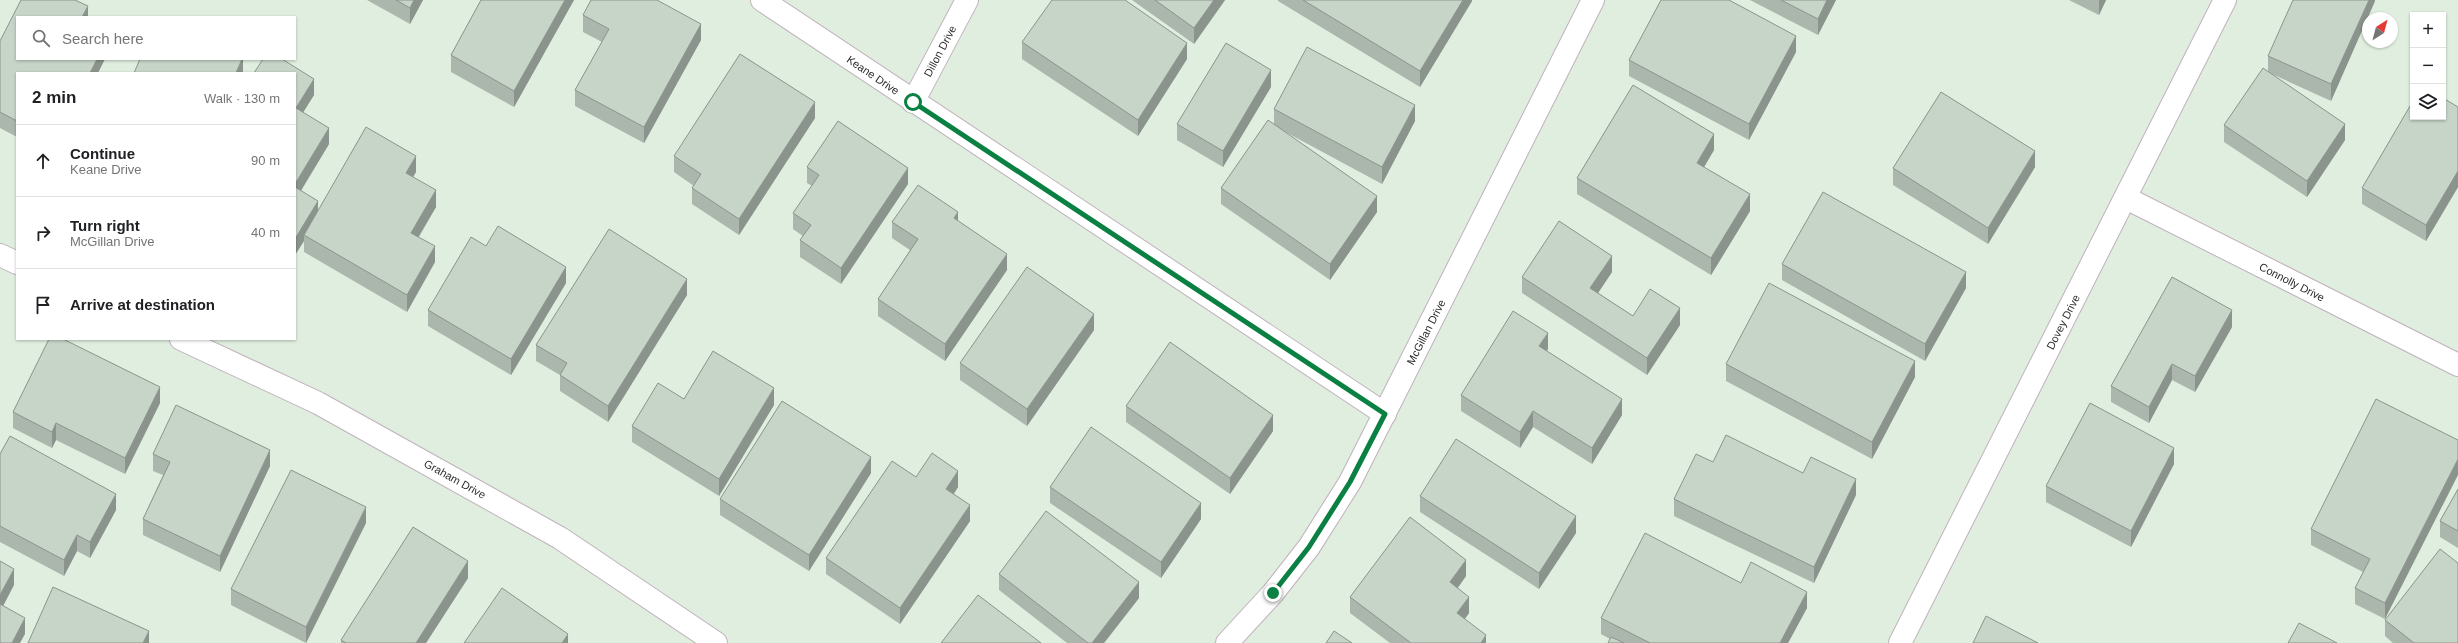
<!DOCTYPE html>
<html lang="en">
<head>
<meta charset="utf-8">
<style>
  :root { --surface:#fff; --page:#f6f6f6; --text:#202124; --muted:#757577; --line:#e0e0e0 }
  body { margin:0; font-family:Helvetica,sans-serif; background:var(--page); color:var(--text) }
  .controls { position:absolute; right:12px; top:12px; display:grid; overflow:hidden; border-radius:0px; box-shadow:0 1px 3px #0004 }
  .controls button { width:36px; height:36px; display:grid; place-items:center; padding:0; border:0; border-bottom:1px solid var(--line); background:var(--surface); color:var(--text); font:20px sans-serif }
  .compass { position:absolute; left:2362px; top:12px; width:36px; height:36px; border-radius:50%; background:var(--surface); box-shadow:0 1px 3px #0004; rotate:36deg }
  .stop { position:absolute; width:12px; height:12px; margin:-9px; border:3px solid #0b8043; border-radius:50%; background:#fff }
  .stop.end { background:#0b8043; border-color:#fff; box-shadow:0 1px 4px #0008 }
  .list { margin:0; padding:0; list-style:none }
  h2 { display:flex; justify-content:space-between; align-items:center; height:52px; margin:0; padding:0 16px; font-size:17px }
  h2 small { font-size:13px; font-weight:400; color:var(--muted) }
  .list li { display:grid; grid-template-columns:26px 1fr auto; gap:12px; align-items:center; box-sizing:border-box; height:72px; padding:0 16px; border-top:1px solid var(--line) }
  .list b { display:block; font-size:15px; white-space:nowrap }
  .list p { margin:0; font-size:13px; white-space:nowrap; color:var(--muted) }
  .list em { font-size:13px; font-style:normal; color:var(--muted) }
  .icon { flex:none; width:22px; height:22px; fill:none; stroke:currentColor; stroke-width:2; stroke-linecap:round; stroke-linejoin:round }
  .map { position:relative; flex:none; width:2458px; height:643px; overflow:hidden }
  .search { position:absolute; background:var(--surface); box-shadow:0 1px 3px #0004; left:16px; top:16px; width:280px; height:44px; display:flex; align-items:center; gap:10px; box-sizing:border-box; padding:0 14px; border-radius:0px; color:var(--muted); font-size:15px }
  .panel { position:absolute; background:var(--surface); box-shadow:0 1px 3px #0004; left:16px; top:72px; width:280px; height:268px; border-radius:0px }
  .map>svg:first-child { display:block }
</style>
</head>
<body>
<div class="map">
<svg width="2458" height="643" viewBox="0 0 2458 643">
  <rect width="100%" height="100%" fill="#dfeedf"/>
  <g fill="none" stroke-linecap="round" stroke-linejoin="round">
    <g stroke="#c0b2bc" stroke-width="24">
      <g id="street">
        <polyline points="762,0 1385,414"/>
        <polyline points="913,102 967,0"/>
        <polyline points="2126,198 2458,365"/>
        <polyline points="1227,643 1273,593 1309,547 1350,482 1593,0"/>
        <polyline points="1900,643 2225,0"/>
      </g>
    </g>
    <g stroke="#c0b2bc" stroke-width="24">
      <g id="secondary">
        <polyline points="0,255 17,263"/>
        <polyline points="181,339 318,403 560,538 716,643"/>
      </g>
    </g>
    <use href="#street" stroke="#fff" stroke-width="22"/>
    <use href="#secondary" stroke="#fff" stroke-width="22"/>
  </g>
  <g fill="#abb6ac">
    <polygon points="367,0 423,0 410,24"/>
    <polygon points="481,0 574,0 514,107 451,72 451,55"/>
    <polygon points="1132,0 1225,0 1194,44"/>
    <polygon points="1278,0 1472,0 1472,1 1420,87 1278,1"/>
    <polygon points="1750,0 1836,0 1818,35"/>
    <polygon points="2069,0 2106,0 2099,15"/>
    <polygon points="2375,0 2375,1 2331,101 2272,74 2345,140 2307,197 2224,142 2224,125 2268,72 2268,56"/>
    <polygon points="583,15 701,40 644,143 575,106 575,90 602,42 583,32"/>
    <polygon points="88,17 17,73 17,137 0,128 0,41"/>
    <polygon points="1022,42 1187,59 1138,136 1022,59"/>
    <polygon points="1796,52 1749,140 1629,76 1629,60"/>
    <polygon points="295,73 314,95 303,112 329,144 301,191 318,211 416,172 413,177 436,207 419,237 435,262 407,312 304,252 304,241 295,255"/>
    <polygon points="1271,87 1223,167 1177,140 1177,124"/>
    <polygon points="2458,107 2458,187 2426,241 2362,204 2362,188"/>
    <polygon points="1274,109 1415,121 1382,184 1278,128 1377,212 1330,280 1221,204 1221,188 1274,124"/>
    <polygon points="815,118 739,235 692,204 692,188 694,186 674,172 674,156"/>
    <polygon points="1714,150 1704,167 1750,211 1711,275 1577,194 1577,178"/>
    <polygon points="807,167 908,184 841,284 800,257 800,240 803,236 793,229 793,213 812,186 807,183"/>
    <polygon points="2035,167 1988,244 1893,185 1893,168"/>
    <polygon points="958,221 1007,270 945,361 878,316 878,299 910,250 892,238 892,222"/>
    <polygon points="486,246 566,283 511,375 428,326 428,310"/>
    <polygon points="1782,264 1966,288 1925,361 1782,280"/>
    <polygon points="1612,272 1598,293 1633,316 1680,325 1647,375 1522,293 1522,277"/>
    <polygon points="687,295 608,422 560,391 560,375 536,361 536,345"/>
    <polygon points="2232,327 2195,392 2172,380 2149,423 2111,402 2111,386"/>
    <polygon points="1094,330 1027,426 960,380 960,363"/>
    <polygon points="1548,349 1547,351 1622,415 1592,464 1533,427 1520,448 1461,411 1461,395"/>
    <polygon points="1726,364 1915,377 1872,459 1726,381"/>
    <polygon points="684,399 774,405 719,496 632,442 632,426"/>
    <polygon points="160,403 125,474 56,440 52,448 13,428 13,412"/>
    <polygon points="1126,406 1273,431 1230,494 1126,422"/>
    <polygon points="2458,440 2385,619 2355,604 2355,588 2363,572 2311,545 2311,529"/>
    <polygon points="0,454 116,510 90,558 77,551 64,576 0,542"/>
    <polygon points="153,454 270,466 220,572 143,535 143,519 163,475 153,471"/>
    <polygon points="1713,462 1803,473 1856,495 1814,583 1674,516 1674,499"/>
    <polygon points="2174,464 2131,547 2046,502 2046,486"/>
    <polygon points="871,473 809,571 720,515 720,499"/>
    <polygon points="916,477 958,487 954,494 970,521 900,624 826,574 826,558"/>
    <polygon points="1050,487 1201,519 1161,578 1050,503"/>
    <polygon points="2458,489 2458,548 2440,537 2440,521"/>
    <polygon points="1420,496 1576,533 1539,589 1420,512"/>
    <polygon points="366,523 306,643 231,605 231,589"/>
    <polygon points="999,574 1139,598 1104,643 1067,643 999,590"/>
    <polygon points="1466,576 1458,588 1469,613 1465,619 1486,643 1390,643 1350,613 1350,597"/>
    <polygon points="468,578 426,643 341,643 341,640"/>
    <polygon points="1741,583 1807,608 1788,643 1608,643 1610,639 1601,634 1601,618"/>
    <polygon points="2385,620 2458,643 2393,643 2385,636"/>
  </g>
  <g fill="#8b948c">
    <polygon points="414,0 423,0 410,24 410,8"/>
    <polygon points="565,0 574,0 514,107 514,91"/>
    <polygon points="1214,0 1225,0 1194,44 1194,28"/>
    <polygon points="1463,0 1472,0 1472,1 1420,87 1420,71"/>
    <polygon points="1827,0 1836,0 1818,35 1818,19"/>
    <polygon points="2099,0 2106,0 2099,15"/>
    <polygon points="2369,0 2375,0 2375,1 2331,101 2331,84"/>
    <polygon points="88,6 88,17 82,17"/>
    <polygon points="701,24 701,40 644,143 644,127"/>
    <polygon points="1796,36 1796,52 1749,140 1749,124"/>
    <polygon points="1187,43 1187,59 1138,136 1138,120"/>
    <polygon points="97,59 105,59 98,73 90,73"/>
    <polygon points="242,59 243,59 243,73 236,73"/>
    <polygon points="1271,70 1271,87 1223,167 1223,151"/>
    <polygon points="314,79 314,95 296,124 296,108"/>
    <polygon points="815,102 815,118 739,235 739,219"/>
    <polygon points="1415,105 1415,121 1382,184 1382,167"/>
    <polygon points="2345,124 2345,140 2307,197 2307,181"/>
    <polygon points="329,128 329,144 295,200 295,184"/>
    <polygon points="1714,134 1714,150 1697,179 1697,163"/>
    <polygon points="2035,151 2035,167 1988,244 1988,228"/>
    <polygon points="416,156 416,172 406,189 406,173"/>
    <polygon points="908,168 908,184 841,284 841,268"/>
    <polygon points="2458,171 2458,187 2426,241 2426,225"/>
    <polygon points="436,190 436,207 411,249 411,233"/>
    <polygon points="1750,194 1750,211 1711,275 1711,258"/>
    <polygon points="1377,196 1377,212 1330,280 1330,264"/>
    <polygon points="318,201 318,217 304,235 304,241 295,255 295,239"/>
    <polygon points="958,212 958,228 954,218"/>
    <polygon points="435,246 435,262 407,312 407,295"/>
    <polygon points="1007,254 1007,270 945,361 945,344"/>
    <polygon points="1612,256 1612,272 1590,305 1590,288"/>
    <polygon points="566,267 566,283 511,375 511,359"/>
    <polygon points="1966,272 1966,288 1925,361 1925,344"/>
    <polygon points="687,279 687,295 608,422 608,406"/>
    <polygon points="1680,308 1680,325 1647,375 1647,358"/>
    <polygon points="2232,310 2232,327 2195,392 2195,376"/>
    <polygon points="1094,314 1094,330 1027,426 1027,409"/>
    <polygon points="1548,333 1548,349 1539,363 1539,346"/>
    <polygon points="1915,361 1915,377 1872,459 1872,442"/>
    <polygon points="2172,364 2172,380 2149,423 2149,407"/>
    <polygon points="160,387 160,403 125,474 125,458"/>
    <polygon points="774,388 774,405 719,496 719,479"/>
    <polygon points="1622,399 1622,415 1592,464 1592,448"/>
    <polygon points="1533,411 1533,427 1520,448 1520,432"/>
    <polygon points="1273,415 1273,431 1230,494 1230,478"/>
    <polygon points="56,423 56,440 52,448 52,432"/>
    <polygon points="2174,448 2174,464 2131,547 2131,531"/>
    <polygon points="270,450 270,466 220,572 220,556"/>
    <polygon points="871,457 871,473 809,571 809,555"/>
    <polygon points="2458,459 2458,475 2385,619 2385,603"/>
    <polygon points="958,471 958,487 946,505 946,489"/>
    <polygon points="1856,479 1856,495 1814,583 1814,567"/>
    <polygon points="116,494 116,510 90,558 90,542"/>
    <polygon points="1201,503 1201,519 1161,578 1161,562"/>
    <polygon points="970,505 970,521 900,624 900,608"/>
    <polygon points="366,507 366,523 306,643 306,627"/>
    <polygon points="1576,516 1576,533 1539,589 1539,573"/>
    <polygon points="77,535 77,551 64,576 64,560"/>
    <polygon points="1466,560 1466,576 1450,598 1450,582"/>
    <polygon points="468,561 468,578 426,643 416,643"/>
    <polygon points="14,569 14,585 0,612 0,595"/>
    <polygon points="1139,582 1139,598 1104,643 1092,643"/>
    <polygon points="1807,592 1807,608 1788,643 1780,643"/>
    <polygon points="1469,597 1469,613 1457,629 1457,613"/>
    <polygon points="25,618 25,634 20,643 12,643"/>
    <polygon points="149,631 149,643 143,643"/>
    <polygon points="568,634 568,643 562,643"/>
    <polygon points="1486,635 1486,643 1481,643"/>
  </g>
  <g fill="#c7d4c8" stroke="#8b948c">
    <polygon points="21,0 75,0 88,6 82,17 17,17 17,59 97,59 90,73 17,73 17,121 0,112 0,41"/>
    <polygon points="396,0 414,0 410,8"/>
    <polygon points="481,0 565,0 514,91 451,55"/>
    <polygon points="591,0 657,0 701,24 644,127 575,90 609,29 583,15"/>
    <polygon points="1052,0 1125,0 1187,43 1138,120 1022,42"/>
    <polygon points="1155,0 1214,0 1194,28"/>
    <polygon points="1303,0 1463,0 1420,71"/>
    <polygon points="1661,0 1729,0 1796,36 1749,124 1629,60"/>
    <polygon points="1781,0 1827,0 1818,19"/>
    <polygon points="2293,0 2369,0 2331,84 2268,56"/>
    <polygon points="1226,43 1271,70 1223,151 1177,124"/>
    <polygon points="1307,47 1415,105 1382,167 1274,109"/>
    <polygon points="740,54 815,102 739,219 692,188 701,174 674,156"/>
    <polygon points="140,59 242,59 236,73 134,73"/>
    <polygon points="263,59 282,59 314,79 296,108 329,128 295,184 295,73 254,73"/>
    <polygon points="2263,68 2345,124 2307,181 2224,125"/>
    <polygon points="1633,85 1714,134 1697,163 1750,194 1711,258 1577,178"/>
    <polygon points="1941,92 2035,151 1988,228 1893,168"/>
    <polygon points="2443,98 2458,107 2458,171 2426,225 2362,188 2413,101 2413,117 2443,117"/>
    <polygon points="1268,120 1377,196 1330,264 1221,188"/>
    <polygon points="838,121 908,168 841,268 800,240 811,225 793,213 819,175 807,167"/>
    <polygon points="366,127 416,156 406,173 436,190 411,233 435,246 407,295 304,235"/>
    <polygon points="918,185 958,212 954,218 1007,254 945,344 878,299 918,239 892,222"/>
    <polygon points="295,187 318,201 295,239"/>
    <polygon points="1823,192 1966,272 1925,344 1782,264"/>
    <polygon points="1559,221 1612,256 1590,288 1633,316 1650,289 1680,308 1647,358 1522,277"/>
    <polygon points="498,226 566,267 511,359 428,310 471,237 486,246"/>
    <polygon points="609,229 687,279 608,406 560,375 567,363 536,345"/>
    <polygon points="1027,267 1094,314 1027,409 960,363"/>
    <polygon points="2172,277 2232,310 2195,376 2172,364 2149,407 2111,386"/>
    <polygon points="1769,283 1915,361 1872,442 1726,364"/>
    <polygon points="1513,311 1548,333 1539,346 1622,399 1592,448 1533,411 1520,432 1461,395"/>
    <polygon points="49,339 63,339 160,387 125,458 56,423 52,432 13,412"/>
    <polygon points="1170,342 1273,415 1230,478 1126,406"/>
    <polygon points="713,351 774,388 719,479 632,426 658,383 684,399"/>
    <polygon points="2376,399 2458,440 2458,459 2385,603 2355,588 2370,559 2311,529"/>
    <polygon points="782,401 871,457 809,555 720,499"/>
    <polygon points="2090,403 2174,448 2131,531 2046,486"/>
    <polygon points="176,405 270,450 220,556 143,519 170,462 153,454"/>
    <polygon points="1091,427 1201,503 1161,562 1050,487"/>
    <polygon points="1726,435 1803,473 1811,457 1856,479 1814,567 1674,499 1696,454 1713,462"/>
    <polygon points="10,436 116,494 90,542 77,535 64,560 0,526 0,454"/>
    <polygon points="1456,439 1576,516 1539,573 1420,496"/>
    <polygon points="932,453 958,471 946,489 970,505 900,608 826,558 892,461 916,477"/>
    <polygon points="291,470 366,507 306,627 231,589"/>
    <polygon points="2458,489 2458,531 2440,521"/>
    <polygon points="1046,511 1139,582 1092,643 1088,643 999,574"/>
    <polygon points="1410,517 1466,560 1450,582 1469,597 1457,613 1486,635 1481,643 1411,643 1350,597"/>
    <polygon points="413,527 468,561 416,643 346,643 341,640"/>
    <polygon points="1645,533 1741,583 1751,562 1807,592 1780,643 1650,643 1601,618"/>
    <polygon points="2440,549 2458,563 2458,643 2414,643 2385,620"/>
    <polygon points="0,561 14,569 0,595"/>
    <polygon points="53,587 149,631 143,643 28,643"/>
    <polygon points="502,588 568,634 562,643 464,643"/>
    <polygon points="978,595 1041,643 941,643"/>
    <polygon points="0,604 25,618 12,643 0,643"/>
    <polygon points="1986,616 2038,643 1973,643"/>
    <polygon points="2299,623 2337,643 2288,643"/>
    <polygon points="1334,631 1352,643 1326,643"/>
    <polygon points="1611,637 1624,643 1608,643"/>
  </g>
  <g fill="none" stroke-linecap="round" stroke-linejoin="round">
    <polyline stroke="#0b8043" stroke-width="5" points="913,102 1385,414 1350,482 1309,547 1273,593"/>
  </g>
  <g text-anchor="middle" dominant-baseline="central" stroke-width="4" stroke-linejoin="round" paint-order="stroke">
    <g font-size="11" fill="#2c2c2c" stroke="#fff">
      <text transform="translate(940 51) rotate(-62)">Dillon Drive</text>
      <text transform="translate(873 75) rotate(34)">Keane Drive</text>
      <text transform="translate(2292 282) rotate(27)">Connolly Drive</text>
      <text transform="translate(2063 322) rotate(-63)">Dovey Drive</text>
      <text transform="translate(1426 332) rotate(-63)">McGillan Drive</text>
      <text transform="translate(455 479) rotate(29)">Graham Drive</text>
    </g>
  </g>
</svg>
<div class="controls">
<button>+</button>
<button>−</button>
<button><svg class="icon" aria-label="layers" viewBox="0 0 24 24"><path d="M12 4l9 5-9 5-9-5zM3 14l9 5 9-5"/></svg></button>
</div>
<svg class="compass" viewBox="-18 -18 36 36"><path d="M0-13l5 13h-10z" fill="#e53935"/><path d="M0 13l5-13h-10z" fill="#757577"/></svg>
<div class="stop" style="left:913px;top:102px"></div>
<div class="stop end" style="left:1273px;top:593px"></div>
<div class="search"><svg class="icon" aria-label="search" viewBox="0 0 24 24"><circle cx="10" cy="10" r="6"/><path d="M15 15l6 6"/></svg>Search here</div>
<section class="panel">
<h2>2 min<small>Walk · 130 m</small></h2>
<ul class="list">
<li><svg class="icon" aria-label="ahead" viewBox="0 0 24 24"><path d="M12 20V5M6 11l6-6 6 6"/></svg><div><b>Continue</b><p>Keane Drive</p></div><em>90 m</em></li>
<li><svg class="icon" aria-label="right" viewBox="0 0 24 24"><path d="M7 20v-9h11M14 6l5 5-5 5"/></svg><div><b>Turn right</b><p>McGillan Drive</p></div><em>40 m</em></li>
<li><svg class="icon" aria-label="arrive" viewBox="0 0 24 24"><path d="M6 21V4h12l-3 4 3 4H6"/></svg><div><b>Arrive at destination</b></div></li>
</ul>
</section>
</div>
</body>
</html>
